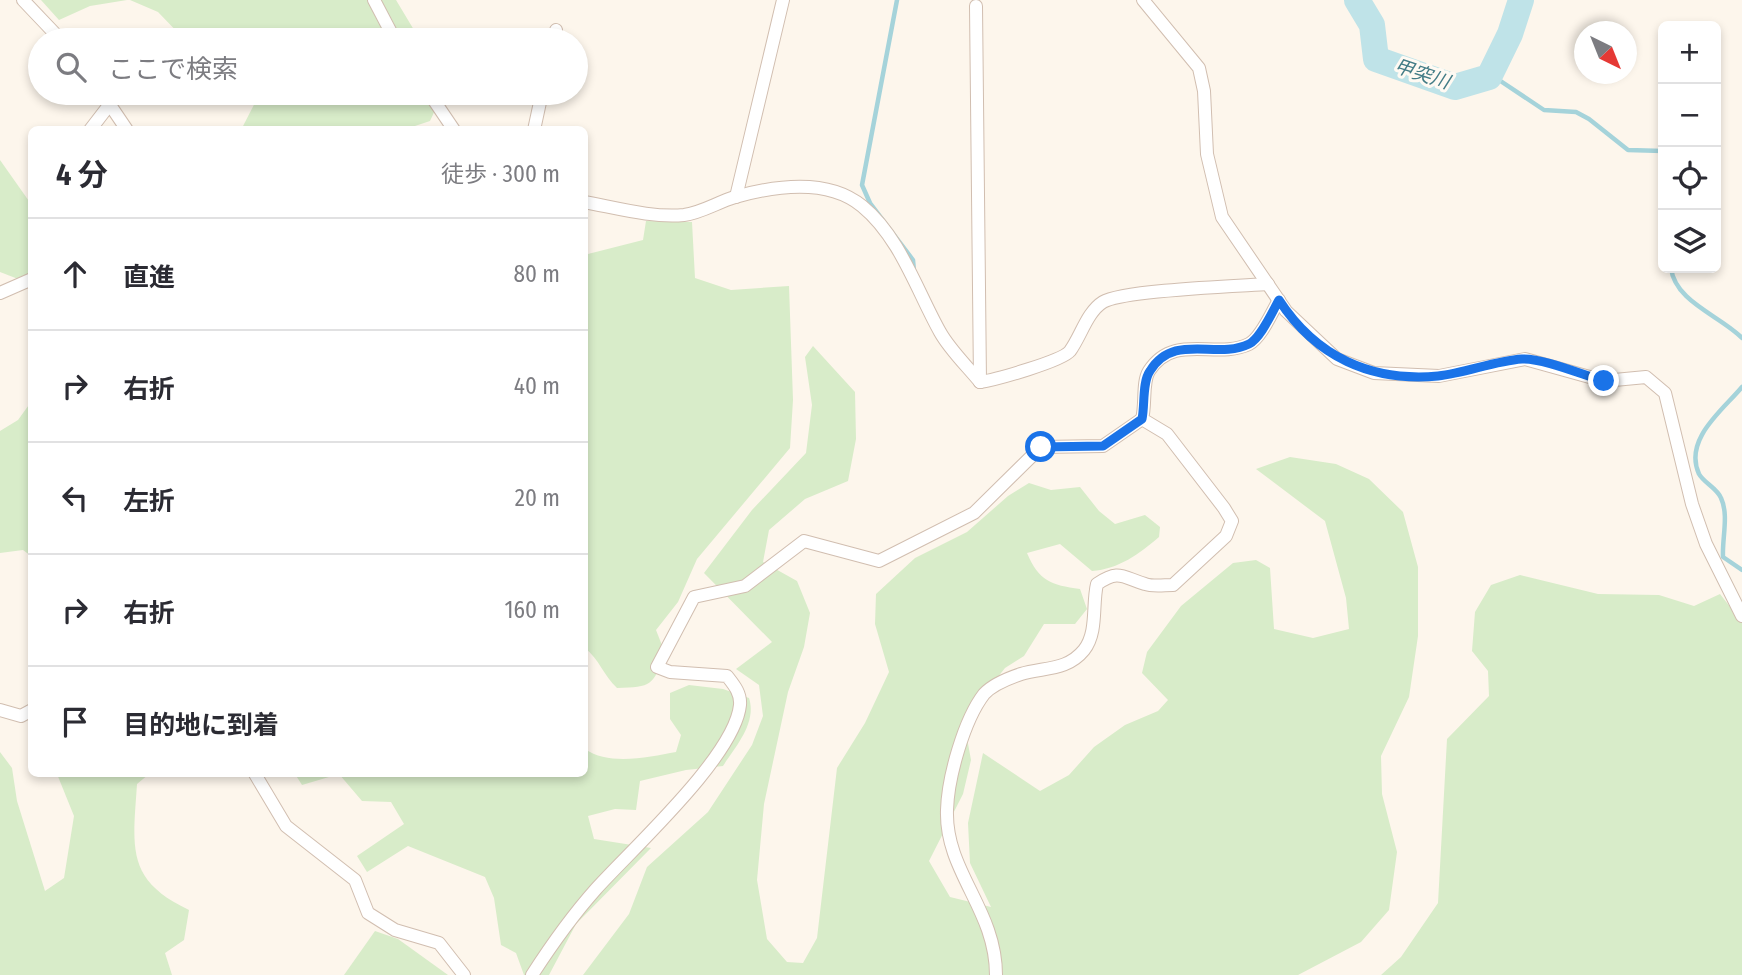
<!DOCTYPE html>
<html lang="ja">
<head>
<meta charset="utf-8">
<style>
  :root { --surface:#fff; --page:#f7f7f7; --text:#2b2b33; --muted:#7c7c81; --line:#e1e1e2 }
  body { margin:0; font-family:"Fira Sans Condensed","Noto Sans JP",sans-serif; background:var(--page); color:var(--text) }
  .controls { position:absolute; right:21px; top:21px; display:grid; overflow:hidden; border-radius:10px; box-shadow:0 4px 10px #0003 }
  .controls button { width:63px; height:63px; display:grid; place-items:center; padding:0; border:0; border-bottom:2px solid var(--line); background:var(--surface); color:var(--text); font:35px sans-serif }
  .compass { position:absolute; left:1574px; top:21px; width:63px; height:63px; border-radius:50%; background:var(--surface); box-shadow:0 4px 10px #0003; rotate:137deg }
  .stop { position:absolute; width:21px; height:21px; margin:-16px; border:5px solid #1a73e8; border-radius:50%; background:#fff }
  .stop.end { background:#1a73e8; border-color:#fff; box-shadow:0 2px 7px #0008 }
  .list { margin:0; padding:0; list-style:none }
  h2 { display:flex; justify-content:space-between; align-items:center; height:91px; margin:0; padding:0 28px; font-size:30px }
  h2 small { font-size:23px; font-weight:400; color:var(--muted) }
  .list li { display:grid; grid-template-columns:46px 1fr auto; gap:21px; align-items:center; box-sizing:border-box; height:112px; padding:0 28px; border-top:2px solid var(--line) }
  .list b { display:block; font-size:26px; white-space:nowrap }
  .list em { font-size:23px; font-style:normal; color:var(--muted) }
  .icon { flex:none; width:38px; height:38px; fill:none; stroke:currentColor; stroke-width:2; stroke-linecap:round; stroke-linejoin:round }
  .map { position:relative; flex:none; width:1742px; height:975px; overflow:hidden }
  .search { position:absolute; background:var(--surface); box-shadow:0 4px 10px #0003; left:28px; top:28px; width:560px; height:77px; display:flex; align-items:center; gap:18px; box-sizing:border-box; padding:0 24px; border-radius:38px; color:var(--muted); font-size:26px }
  .panel { position:absolute; background:var(--surface); box-shadow:0 4px 10px #0003; left:28px; top:126px; width:560px; height:651px; border-radius:10px }
  .map>svg:first-child { display:block }
</style>
</head>
<body>
<div class="map">
<svg width="1742" height="975" viewBox="0 0 1742 975">
  <rect width="100%" height="100%" fill="#fdf6ec"/>
  <g fill="#d8ecc9">
    <polygon points="41,0 127,0 90,6 59,20"/>
    <polygon points="130,0 396,0 420,40 185,40 158,12"/>
    <polygon points="260,93 443,93 430,121 406,129 241,130"/>
    <polygon points="0,160 31,204 31,284 0,272"/>
    <path d="M646 221 692 222 695 278 731 290 789 286 793 400 790 448 697 559 678 602 656 630 665 653C653 686 652 687 617 688 604 676 599 659 585 648L584 255 643 240Z"/>
    <path d="M813 346 855 392 856 439 848 481 805 499 769 530 763 562 797 581 810 613 804 647 788 692 764 804 757 880 767 939 787 962 803 963 817 938 837 768 865 723 889 672 875 624 876 594 915 558 967 532 1008 496 1029 483 1051 490 1080 487 1099 511 1115 524 1145 515 1160 527 1159 537C1139 554 1119 569 1092 571L1060 544 1027 553C1039 581 1051 585 1080 589L1087 609 1075 624H1044L1024 656 1005 668 990 687 965 727 971 760 963 794 929 861 950 897 991 907 970 863 968 823 983 753 1040 791 1069 775 1094 747 1125 725 1158 711 1168 700 1142 673 1147 652 1181 606 1233 563 1256 560 1270 568 1274 629 1313 638 1349 629 1346 598 1325 521 1256 469 1290 457 1336 464 1369 479 1403 512 1418 567V636L1409 697 1381 756 1382 794 1397 852 1389 910 1361 942 1298 975H583L629 914 647 867 708 812 752 745 763 716 759 685 736 669 772 642 704 573 752 510 806 453 812 405 805 357Z"/>
    <polygon points="31,402 31,556 23,550 0,553 0,431 18,420"/>
    <polygon points="1520,575 1598,594 1659,595 1694,606 1720,594 1742,622 1742,975 1381,975 1401,957 1438,903 1447,739 1489,696 1488,671 1472,651 1475,612 1491,585"/>
    <path d="M689 685 723 689 749 698C757 723 736 746 723 766L686 770 640 781 636 810 615 809 588 816 594 839 651 848 576 924 549 975H524L516 953 501 945 494 898 485 877 408 846 367 872 357 856 404 824 391 802 362 801 339 774 302 785 295 774H584L585 749C609 766 649 757 676 752L681 735 670 719V693Z"/>
    <path d="M0 752 12 768 17 801 45 891 64 878 74 816 57 774H149L137 784C133 847 125 880 189 910L184 940 165 953 172 975H0Z"/>
    <polygon points="375,931 398,939 448,975 344,975"/>
  </g>
  <g fill="none" stroke-linecap="round" stroke-linejoin="round">
    <g stroke="#a5d3da" stroke-width="4.5">
      <polyline points="897,0 862,185 870,203 913,260 914,271"/>
      <polyline points="1490,74 1544,110 1576,112 1589,119 1628,150 1663,151"/>
      <path d="M1671 268C1675 302 1721 316 1742 338"/>
      <path d="M1742 387C1724 409 1683 439 1699 474 1704 483 1717 488 1721 498 1729 515 1722 538 1723 557L1742 570"/>
    </g>
    <polyline stroke="#bfe3e8" stroke-width="26" points="1357,0 1372,25 1376,59 1455,87 1489,77 1510,34 1521,0"/>
    <g stroke="#d1beb0" stroke-width="14">
      <g id="street">
        <polyline points="23,0 61,40"/>
        <polyline points="374,0 395,40"/>
        <polyline points="1143,0 1199,68 1204,91 1207,154 1222,217 1286,311 1337,359 1374,373 1439,376 1525,359 1604,381 1646,377 1665,393 1692,504 1706,544 1742,616"/>
        <polyline points="976,6 980,382"/>
        <polyline points="554,40 556,30"/>
        <polyline points="102,93 127,130"/>
        <polyline points="429,93 454,130"/>
        <polyline points="90,130 110,104"/>
        <polyline points="534,130 542,93"/>
        <polyline points="736,197 783,0"/>
        <path d="M584 202C617 208 652 218 684 215 701 213 718 202 735 197 774 186 828 178 862 206 900 237 917 291 940 332 950 350 967 366 980 382"/>
        <polyline points="0,293 32,279"/>
        <path d="M980 382C995 380 1062 361 1070 351 1081 336 1087 312 1103 302 1122 290 1238 286 1268 284"/>
        <polyline points="0,710 21,716 32,710"/>
        <polyline points="255,774 286,826 355,880 368,913 395,930 439,943 464,975"/>
        <path d="M532 975C552 944 572 916 596 889 632 849 735 756 740 705 741 693 734 685 727 676L670 672 657 667 694 597 745 586 804 541 879 561 974 513 1041 447 1103 446 1142 419"/>
        <path d="M996 975C996 909 945 872 947 810 948 777 964 720 984 694 993 684 1009 678 1021 674 1044 667 1067 671 1084 650 1098 632 1092 605 1097 584 1119 569 1122 577 1145 584 1153 587 1164 585 1173 585L1226 536 1232 521 1224 508 1167 434 1142 419C1146 405 1142 382 1149 371 1174 332 1216 360 1249 344 1261 338 1272 312 1279 300"/>
      </g>
    </g>
    <use href="#street" stroke="#fff" stroke-width="12"/>
  </g>
  <g fill="none" stroke-linecap="round" stroke-linejoin="round">
    <path stroke="#1a73e8" stroke-width="9" d="M1041 447 1103 446 1142 419C1145 405 1142 382 1150 371 1174 332 1216 360 1249 344 1261 338 1272 312 1279 300 1316 357 1371 382 1438 376 1466 373 1494 361 1522 359 1543 358 1583 375 1604 381"/>
  </g>
  <g text-anchor="middle" dominant-baseline="central" stroke-width="6" stroke-linejoin="round" paint-order="stroke">
    <g font-size="19" font-style="italic" fill="#437c86" stroke="#fffaf3">
      <text transform="translate(1422 74) rotate(18)">甲突川</text>
    </g>
  </g>
</svg>
<div class="controls">
<button>+</button>
<button>−</button>
<button><svg class="icon" aria-label="locate" viewBox="0 0 24 24"><circle cx="12" cy="12" r="6"/><path d="M12 2v4M12 18v4M2 12h4M18 12h4"/></svg></button>
<button><svg class="icon" aria-label="layers" viewBox="0 0 24 24"><path d="M12 4l9 5-9 5-9-5zM3 14l9 5 9-5"/></svg></button>
</div>
<svg class="compass" viewBox="-18 -18 36 36"><path d="M0-13l5 13h-10z" fill="#e53935"/><path d="M0 13l5-13h-10z" fill="#7c7c81"/></svg>
<div class="stop" style="left:1041px;top:447px"></div>
<div class="stop end" style="left:1604px;top:381px"></div>
<div class="search"><svg class="icon" aria-label="search" viewBox="0 0 24 24"><circle cx="10" cy="10" r="6"/><path d="M15 15l6 6"/></svg>ここで検索</div>
<section class="panel">
<h2>4 分<small>徒歩 · 300 m</small></h2>
<ul class="list">
<li><svg class="icon" aria-label="ahead" viewBox="0 0 24 24"><path d="M12 20V5M6 11l6-6 6 6"/></svg><div><b>直進</b></div><em>80 m</em></li>
<li><svg class="icon" aria-label="right" viewBox="0 0 24 24"><path d="M7 20v-9h11M14 6l5 5-5 5"/></svg><div><b>右折</b></div><em>40 m</em></li>
<li><svg class="icon" aria-label="left" viewBox="0 0 24 24"><path d="M17 20v-9H6M10 6l-5 5 5 5"/></svg><div><b>左折</b></div><em>20 m</em></li>
<li><svg class="icon" aria-label="right" viewBox="0 0 24 24"><path d="M7 20v-9h11M14 6l5 5-5 5"/></svg><div><b>右折</b></div><em>160 m</em></li>
<li><svg class="icon" aria-label="arrive" viewBox="0 0 24 24"><path d="M6 21V4h12l-3 4 3 4H6"/></svg><div><b>目的地に到着</b></div></li>
</ul>
</section>
</div>
</body>
</html>
